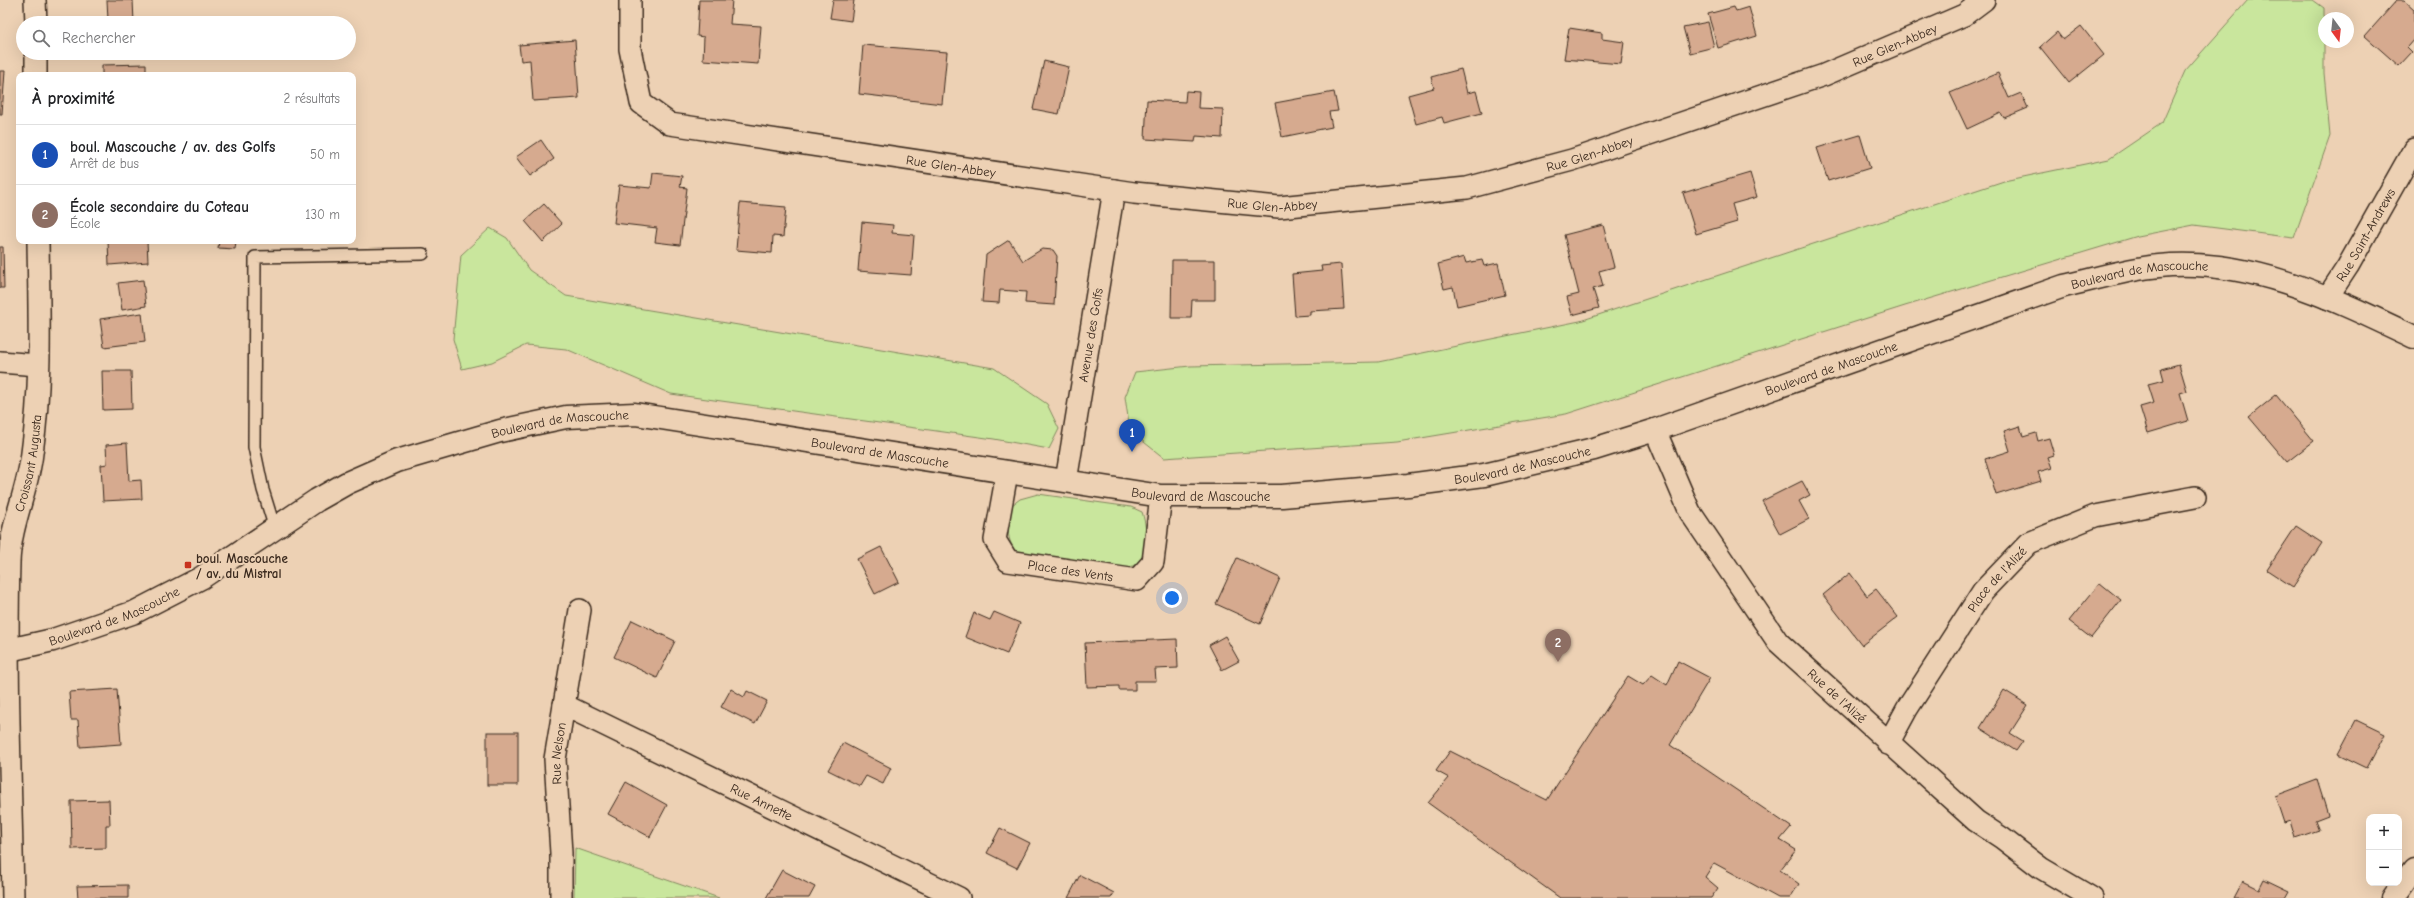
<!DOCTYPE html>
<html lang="fr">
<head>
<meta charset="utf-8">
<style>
  :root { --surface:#fff; --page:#f2f2f2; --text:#202124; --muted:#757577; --line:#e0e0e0; --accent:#c8321e }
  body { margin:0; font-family:"Comic Neue",sans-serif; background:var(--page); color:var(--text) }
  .controls { position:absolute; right:12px; bottom:12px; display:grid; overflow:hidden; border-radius:8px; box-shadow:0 4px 16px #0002 }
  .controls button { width:36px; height:36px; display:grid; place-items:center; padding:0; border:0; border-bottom:1px solid var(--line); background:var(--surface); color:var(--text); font:20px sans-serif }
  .compass { position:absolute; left:2318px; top:12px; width:36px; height:36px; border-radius:50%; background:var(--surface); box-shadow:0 4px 16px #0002; rotate:165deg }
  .you { position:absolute; left:1172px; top:598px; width:14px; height:14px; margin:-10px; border:3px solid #fff; border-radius:50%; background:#1a73e8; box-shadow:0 0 0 6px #1a73e833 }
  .badge { display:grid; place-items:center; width:26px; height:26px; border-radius:50%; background:var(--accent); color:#fff; font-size:13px; font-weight:700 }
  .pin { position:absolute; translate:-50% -33px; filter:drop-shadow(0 1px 2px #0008) }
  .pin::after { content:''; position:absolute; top:21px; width:14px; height:12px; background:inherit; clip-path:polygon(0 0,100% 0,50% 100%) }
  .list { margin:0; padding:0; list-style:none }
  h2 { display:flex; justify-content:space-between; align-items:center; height:52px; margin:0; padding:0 16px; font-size:17px }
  h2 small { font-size:13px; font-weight:400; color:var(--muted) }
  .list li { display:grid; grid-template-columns:26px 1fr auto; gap:12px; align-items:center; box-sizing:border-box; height:60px; padding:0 16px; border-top:1px solid var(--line) }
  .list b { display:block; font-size:15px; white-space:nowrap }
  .list p { margin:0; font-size:13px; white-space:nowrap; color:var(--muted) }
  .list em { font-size:13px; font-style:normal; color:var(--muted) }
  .icon { flex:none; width:22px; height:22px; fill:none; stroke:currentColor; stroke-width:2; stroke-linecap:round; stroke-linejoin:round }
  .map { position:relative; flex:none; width:2414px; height:898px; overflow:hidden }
  .search { position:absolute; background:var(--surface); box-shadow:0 4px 16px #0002; left:16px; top:16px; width:340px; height:44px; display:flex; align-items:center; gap:10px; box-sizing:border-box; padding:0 14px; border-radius:22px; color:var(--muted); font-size:15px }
  .panel { position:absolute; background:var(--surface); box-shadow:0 4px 16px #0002; left:16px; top:72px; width:340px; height:172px; border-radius:8px }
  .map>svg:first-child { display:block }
</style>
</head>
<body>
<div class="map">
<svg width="2414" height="898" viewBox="0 0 2414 898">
  <rect width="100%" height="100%" fill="#edd1b4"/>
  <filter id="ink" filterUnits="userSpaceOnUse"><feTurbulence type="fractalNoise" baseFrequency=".025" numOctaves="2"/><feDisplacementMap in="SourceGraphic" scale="8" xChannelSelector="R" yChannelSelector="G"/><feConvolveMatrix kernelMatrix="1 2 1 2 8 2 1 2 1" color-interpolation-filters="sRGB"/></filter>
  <g filter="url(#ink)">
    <g fill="#c9e69d" stroke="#82885e">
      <polygon points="2248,0 2313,0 2324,8 2324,73 2330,136 2294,238 2194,225 2138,236 1905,306 1566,414 1397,442 1164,458 1130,431 1125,397 1135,372 1190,366 1378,362 1580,321 2004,181 2109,159 2162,123 2185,71"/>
      <polygon points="490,228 507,238 529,270 566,296 994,368 1047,404 1059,429 1049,449 994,439 671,394 566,349 526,345 492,362 462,369 453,339 461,255"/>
      <path d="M1038 494 1131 507 1142 512C1146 523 1149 546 1142 557 1138 565 1129 568 1121 571L1016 551C1004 537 1009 523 1012 505L1020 499Z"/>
      <polygon points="575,848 719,898 574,898"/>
    </g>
    <g fill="#d6aa8f" stroke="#3b2a1e">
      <polygon points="107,0 133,0 134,23 102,23 102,20 108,20"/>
      <polygon points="699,0 732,0 730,24 761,26 758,64 703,60 704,37 697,36"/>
      <polygon points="833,0 854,0 851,21 830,18"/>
      <polygon points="2397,0 2404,0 2414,9 2414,39 2407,47 2412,52 2399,66 2365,36"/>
      <polygon points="1734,7 1736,11 1749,7 1757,36 1718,48 1708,14"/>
      <polygon points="1708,22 1714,47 1690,53 1683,27"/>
      <polygon points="2081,26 2104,55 2069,83 2040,47 2057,32 2063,40"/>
      <polygon points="1569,28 1602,33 1602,39 1624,42 1621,64 1564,59"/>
      <polygon points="575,40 579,98 533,101 530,60 521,61 519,45"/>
      <polygon points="863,45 947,52 942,104 859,94"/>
      <polygon points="1044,61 1069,67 1059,114 1033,109"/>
      <polygon points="146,64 146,75 102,75 102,65"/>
      <polygon points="1461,69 1467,93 1476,91 1482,113 1444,123 1442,117 1416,124 1408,95 1434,88 1431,77"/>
      <polygon points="0,71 5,71 2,114 0,114"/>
      <polygon points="1998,73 2009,98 2021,93 2028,108 2004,118 2001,113 1967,129 1950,93"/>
      <polygon points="1186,91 1199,92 1198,108 1223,109 1222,138 1196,136 1195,142 1145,139 1147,100 1185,102"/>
      <polygon points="1334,92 1338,111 1329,112 1332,127 1282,137 1275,103"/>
      <polygon points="1860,135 1870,168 1828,181 1817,148"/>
      <polygon points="541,140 554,159 530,176 516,157"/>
      <polygon points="653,173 682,176 680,187 687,188 680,245 655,242 657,228 614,223 619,185 651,188"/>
      <polygon points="1750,173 1757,197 1732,204 1737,222 1696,234 1683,193"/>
      <polygon points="740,203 786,207 783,237 773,236 772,253 736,250"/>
      <polygon points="544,204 562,224 543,242 525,221"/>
      <polygon points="862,222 893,225 892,233 914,235 911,275 858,271"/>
      <polygon points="1603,225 1614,267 1599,271 1603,286 1593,289 1599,308 1572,315 1567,297 1579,294 1564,235"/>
      <polygon points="1009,240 1023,261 1042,249 1053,250 1057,256 1054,305 1025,303 1026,292 1000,290 999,303 982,302 986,255"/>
      <polygon points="108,241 147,241 148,262 109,265"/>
      <polygon points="219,241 236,241 235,249 218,248"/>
      <polygon points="0,247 3,247 4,288 0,288"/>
      <polygon points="1464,257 1466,263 1482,260 1484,266 1498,263 1505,295 1457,306 1453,287 1444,289 1438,264"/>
      <polygon points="1172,260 1215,260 1215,300 1192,300 1191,318 1171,318"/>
      <polygon points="1341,264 1344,309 1310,311 1310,315 1295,316 1292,274 1322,271 1321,266"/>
      <polygon points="143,280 146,306 122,310 118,283"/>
      <polygon points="142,313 145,342 104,347 100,319"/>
      <polygon points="2179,364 2187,391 2180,393 2188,421 2148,433 2140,407 2154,403 2148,384 2164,380 2161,369"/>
      <polygon points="102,371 131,371 132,409 103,410"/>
      <polygon points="2276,395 2314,441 2287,462 2249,417"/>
      <polygon points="2020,426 2023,437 2036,433 2038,441 2049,438 2054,455 2048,457 2052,468 2038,472 2041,481 1996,495 1985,459 2010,451 2004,431"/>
      <polygon points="127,443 129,481 141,480 142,499 103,501 101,465 107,464 106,445"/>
      <polygon points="1802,481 1810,495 1799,501 1809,519 1780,534 1762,501"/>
      <polygon points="2296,526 2322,543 2293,587 2267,570"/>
      <polygon points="881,547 899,582 875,594 857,559"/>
      <polygon points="1237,558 1280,578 1260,624 1216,604"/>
      <polygon points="1850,573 1867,596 1876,589 1898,617 1862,645 1823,595"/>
      <polygon points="2100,583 2121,600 2091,638 2069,621"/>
      <polygon points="994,612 1020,623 1007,654 965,637 974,613 990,620"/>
      <polygon points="632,620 675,641 657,678 614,657"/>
      <polygon points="1225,636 1239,661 1222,670 1209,645"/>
      <polygon points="1177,639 1178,668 1155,669 1156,681 1135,681 1135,690 1119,690 1119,686 1087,687 1085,643"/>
      <polygon points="1678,661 1710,678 1670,745 1791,827 1780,840 1796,850 1780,870 1799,884 1790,898 1778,898 1714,863 1705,877 1718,888 1711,898 1560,898 1428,803 1449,778 1436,771 1450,751 1547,800 1628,676 1643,685 1652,675 1667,685"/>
      <polygon points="117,689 121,744 80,747 78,720 71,720 69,692"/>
      <polygon points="731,689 744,697 747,691 767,701 755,724 721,707"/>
      <polygon points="2004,690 2028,705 2010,733 2023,741 2016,751 1980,728"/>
      <polygon points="2356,720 2385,734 2367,768 2338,754"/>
      <rect x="487" y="732" width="31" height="53"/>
      <polygon points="843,743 891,768 883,784 866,776 860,786 828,770"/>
      <polygon points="2317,780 2328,815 2315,820 2319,830 2295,838 2290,821 2284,823 2275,796"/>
      <polygon points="626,782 667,805 650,837 608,814"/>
      <polygon points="109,800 110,825 106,825 106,848 72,849 71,801"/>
      <polygon points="1000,828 1030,843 1017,868 987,853"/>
      <polygon points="782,870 815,887 809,898 766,898"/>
      <polygon points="1080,875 1114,893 1111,898 1068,898"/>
      <polygon points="2264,879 2289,891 2285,898 2234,898 2243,881 2259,889"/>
      <polygon points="128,885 128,898 78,898 77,886"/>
    </g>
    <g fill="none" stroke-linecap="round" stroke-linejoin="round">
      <g stroke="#3b2a1e" stroke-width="14">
        <polyline id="service" points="275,529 263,490 254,447 255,257 423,254"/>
      </g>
      <g stroke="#3b2a1e" stroke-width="24">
        <g id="minor">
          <polyline points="35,0 36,23"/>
          <path id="s1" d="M630 0V49L641 103 670 124 1134 193 1279 207 1467 188 1572 160 1824 75 1964 15 1984 0"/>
          <polyline points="36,53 36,75"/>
          <path id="s2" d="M2327 298 2348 266 2414 149"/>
          <polyline points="0,362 38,365"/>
          <path id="s3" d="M1655 430 1690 512 1778 642 1976 821 2002 838 2041 868 2092 898"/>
          <path id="s4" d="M1007 473 995 540 1008 561 1137 580 1153 562 1161 496"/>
          <path id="s5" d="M1066 481 1114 190"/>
          <path id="s6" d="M564 705 959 898"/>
          <path id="s7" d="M1888 744 1907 709 1983 591 2029 543 2095 516 2195 497"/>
          <path id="s8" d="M13 898C11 786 6 674 9 563 10 525 28 490 32 453 42 383 39 312 38 241"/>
          <path id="s9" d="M561 898V853L555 759 580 610"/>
        </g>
      </g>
      <g stroke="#3b2a1e" stroke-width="25">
        <g id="tertiary">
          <path id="s10" d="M0 652 53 640 135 612 201 578 317 500 347 483 397 461 500 431 566 417 635 414 1161 496H1282L1408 485 1484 475 1594 449 1655 430 2064 286C2095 279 2127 269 2159 266 2250 257 2334 299 2414 337"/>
          <polyline points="2393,898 2414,869"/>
        </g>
      </g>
      <use href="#service" stroke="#edd1b4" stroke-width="11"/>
      <use href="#minor" stroke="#edd1b4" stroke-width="21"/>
      <use href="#tertiary" stroke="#edd1b4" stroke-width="22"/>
    </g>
  </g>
  <rect fill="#c8321e" stroke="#edd1b4" stroke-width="1.5" x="184" y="561" width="8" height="8" rx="2"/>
  <g text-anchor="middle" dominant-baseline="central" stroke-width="4" stroke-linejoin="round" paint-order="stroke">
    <g font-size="13" fill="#3b2a1e" stroke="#edd1b4">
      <text stroke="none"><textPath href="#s1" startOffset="1395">Rue Glen-Abbey</textPath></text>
      <text stroke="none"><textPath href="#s1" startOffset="1071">Rue Glen-Abbey</textPath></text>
      <text stroke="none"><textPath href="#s1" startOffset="424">Rue Glen-Abbey</textPath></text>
      <text stroke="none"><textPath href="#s1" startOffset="748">Rue Glen-Abbey</textPath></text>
      <text stroke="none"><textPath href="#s2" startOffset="74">Rue Saint-Andrews</textPath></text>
      <text stroke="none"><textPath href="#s10" startOffset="2232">Boulevard de Mascouche</textPath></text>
      <text stroke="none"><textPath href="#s5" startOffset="148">Avenue des Golfs</textPath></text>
      <text stroke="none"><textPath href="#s10" startOffset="1908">Boulevard de Mascouche</textPath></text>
      <text stroke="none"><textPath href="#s10" startOffset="612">Boulevard de Mascouche</textPath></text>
      <text stroke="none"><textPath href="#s10" startOffset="936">Boulevard de Mascouche</textPath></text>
      <text stroke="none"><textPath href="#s8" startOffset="437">Croissant Augusta</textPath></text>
      <text stroke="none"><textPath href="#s10" startOffset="1584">Boulevard de Mascouche</textPath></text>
      <text stroke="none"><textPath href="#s10" startOffset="1260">Boulevard de Mascouche</textPath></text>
      <text stroke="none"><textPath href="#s4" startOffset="156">Place des Vents</textPath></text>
      <text stroke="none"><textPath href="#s7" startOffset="198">Place de l'Alizé</textPath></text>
      <text stroke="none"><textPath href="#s10" startOffset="120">Boulevard de Mascouche</textPath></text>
      <text stroke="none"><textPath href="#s3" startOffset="326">Rue de l'Alizé</textPath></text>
      <text stroke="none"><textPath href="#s9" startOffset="145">Rue Nelson</textPath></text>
      <text stroke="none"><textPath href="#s6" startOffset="220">Rue Annette</textPath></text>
    </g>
    <g font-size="13" font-weight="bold" fill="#3b2a1e" stroke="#edd1b4" text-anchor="start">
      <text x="196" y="558">boul. Mascouche<tspan x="196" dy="15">/ av. du Mistral</tspan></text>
    </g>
  </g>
</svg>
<div class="controls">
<button>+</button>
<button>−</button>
</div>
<svg class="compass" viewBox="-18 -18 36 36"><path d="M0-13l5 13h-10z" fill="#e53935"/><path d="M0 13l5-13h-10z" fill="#757577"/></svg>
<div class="you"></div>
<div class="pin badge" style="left:1132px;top:452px;background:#1a4fb4">1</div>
<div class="pin badge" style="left:1558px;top:662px;background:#8d6e63">2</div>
<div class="search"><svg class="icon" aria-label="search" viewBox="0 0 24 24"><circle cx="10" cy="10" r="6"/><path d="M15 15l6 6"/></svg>Rechercher</div>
<section class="panel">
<h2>À proximité<small>2 résultats</small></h2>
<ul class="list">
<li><span class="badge" style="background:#1a4fb4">1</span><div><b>boul. Mascouche / av. des Golfs</b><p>Arrêt de bus</p></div><em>50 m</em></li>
<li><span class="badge" style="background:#8d6e63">2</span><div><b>École secondaire du Coteau</b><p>École</p></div><em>130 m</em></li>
</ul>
</section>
</div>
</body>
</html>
